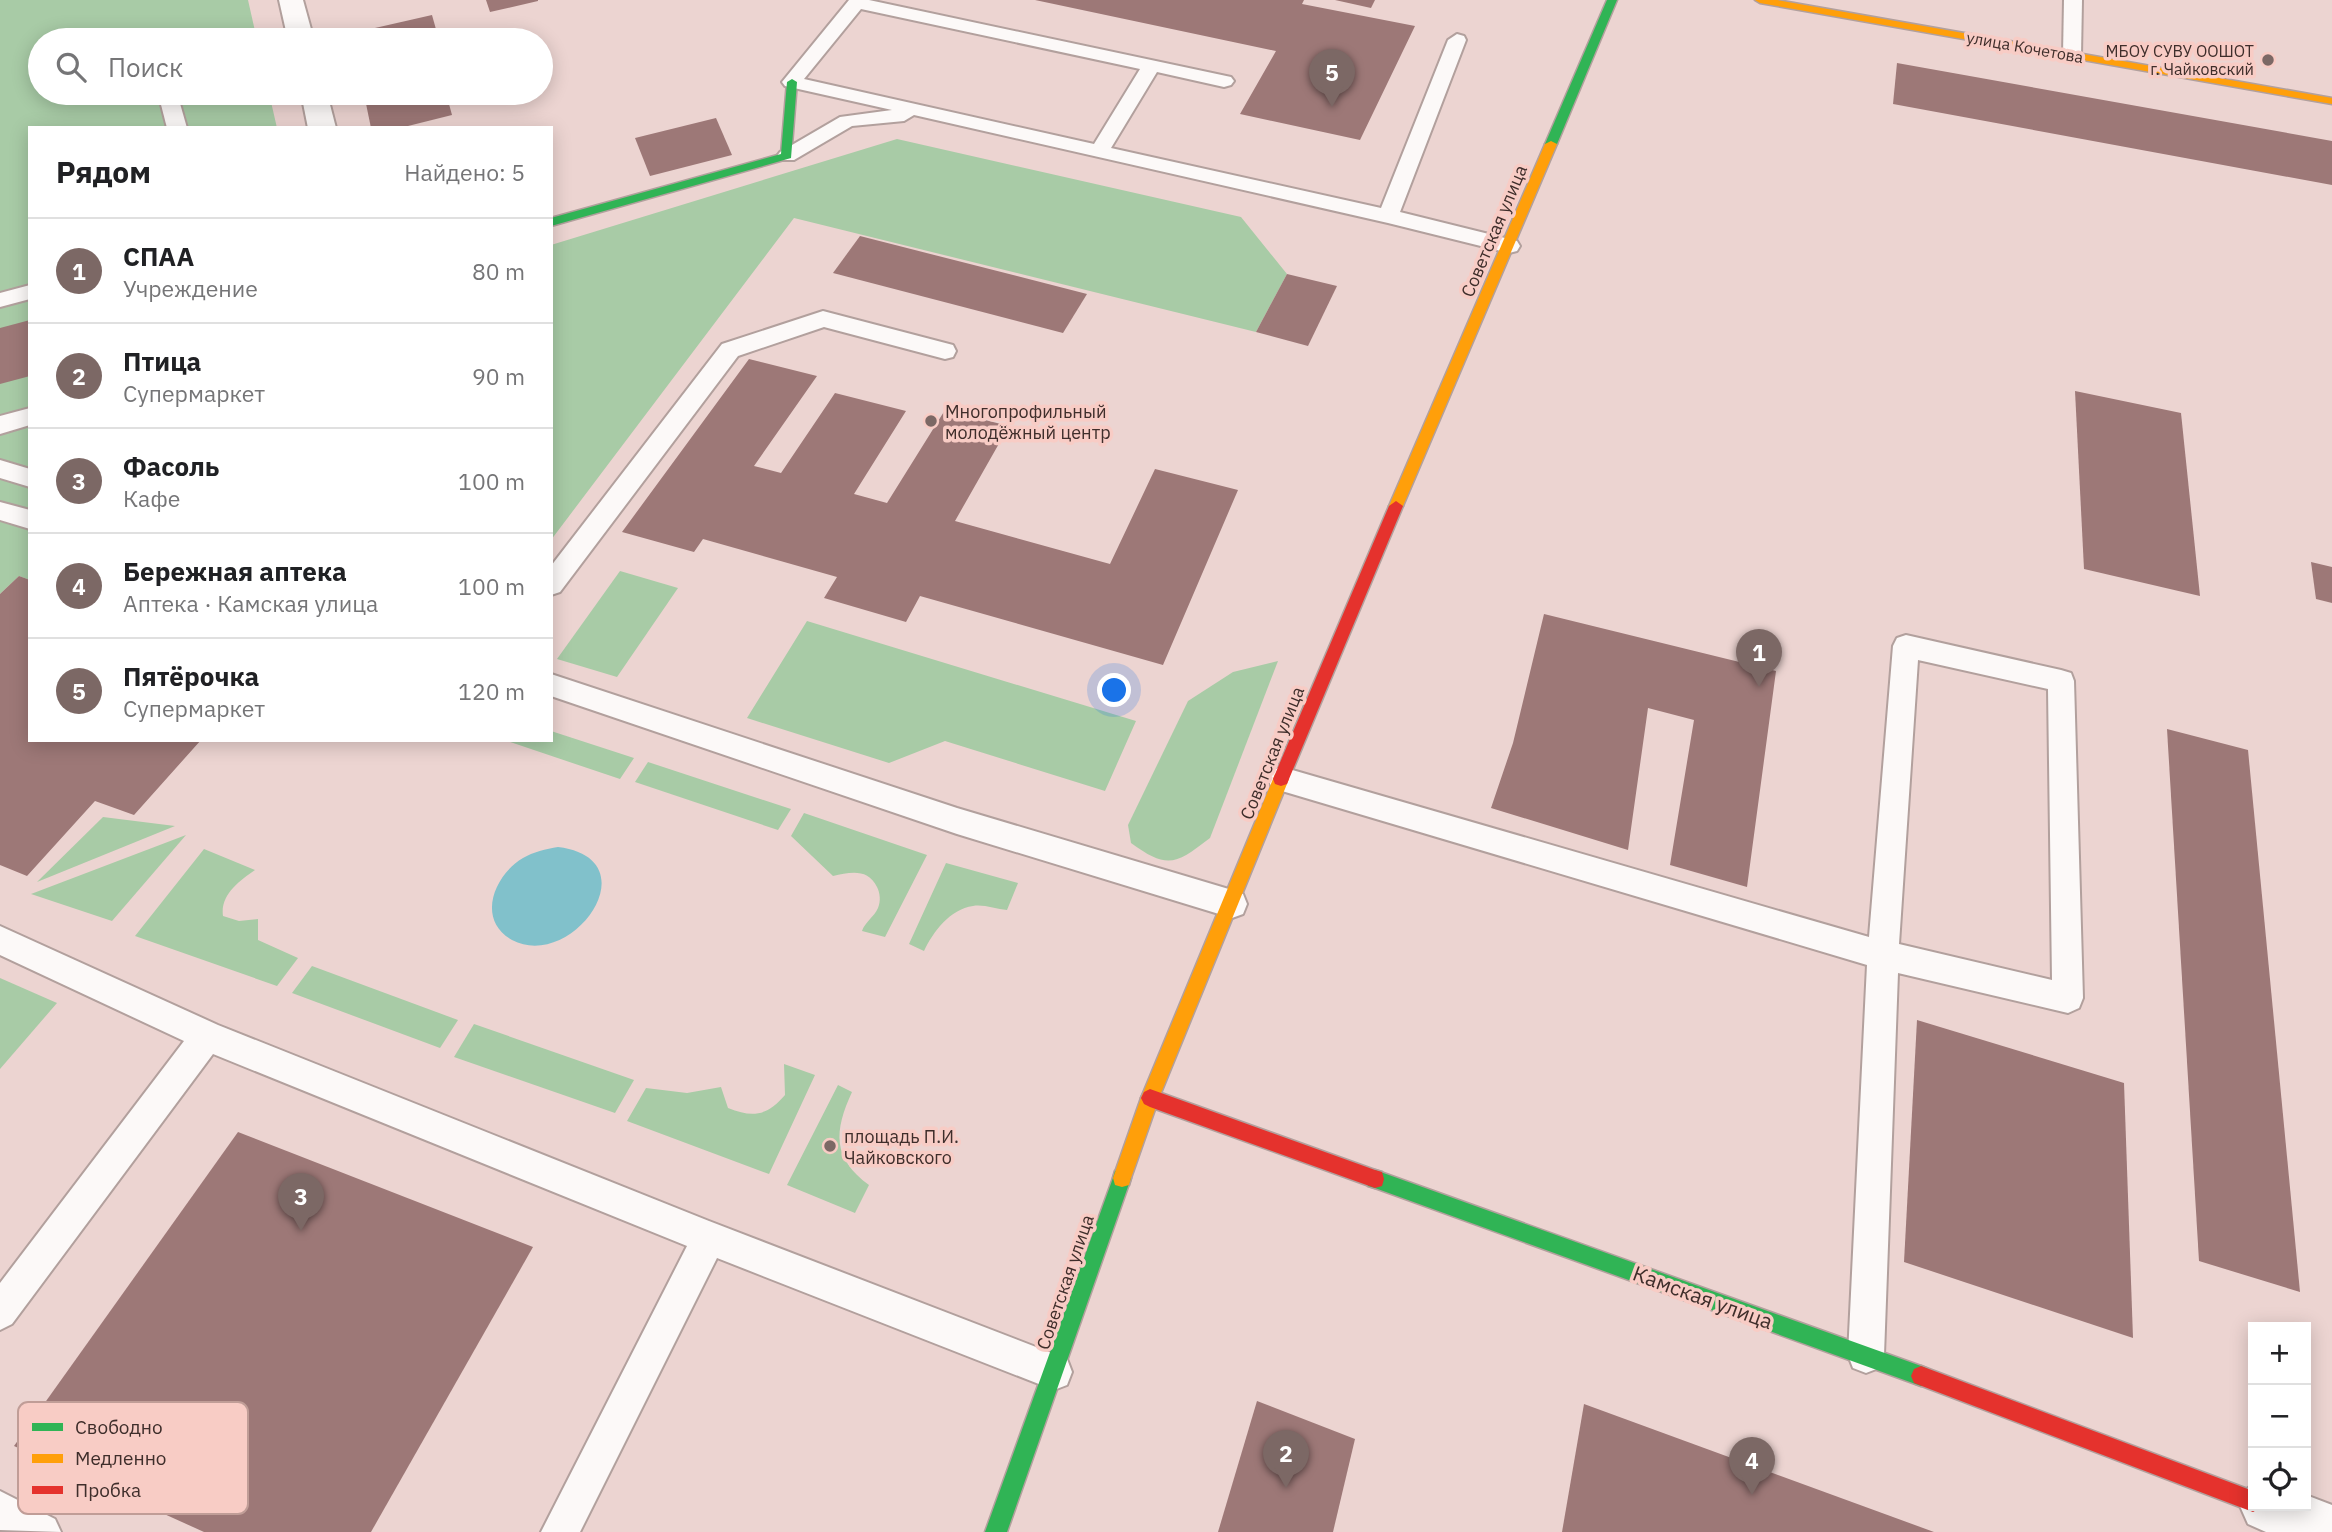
<!DOCTYPE html>
<html lang="ru">
<head>
<meta charset="utf-8">
<style>
  :root { --surface:#fff; --page:#f6f6f6; --text:#202124; --muted:#757577; --line:#e0e0e0; --accent:#7c6865 }
  body { margin:0; font-family:"IBM Plex Sans",sans-serif; background:var(--page); color:var(--text) }
  .controls { position:absolute; right:21px; bottom:21px; display:grid; overflow:hidden; border-radius:0px; box-shadow:0 4px 18px #0003 }
  .controls button { width:63px; height:63px; display:grid; place-items:center; padding:0; border:0; border-bottom:2px solid var(--line); background:var(--surface); color:var(--text); font:35px sans-serif }
  .you { position:absolute; left:1115px; top:691px; width:24px; height:24px; margin:-18px; border:5px solid #fff; border-radius:50%; background:#1a73e8; box-shadow:0 0 0 10px #1a73e833 }
  .badge { display:grid; place-items:center; width:46px; height:46px; border-radius:50%; background:var(--accent); color:#fff; font-size:23px; font-weight:700 }
  .pin { position:absolute; translate:-50% -58px; filter:drop-shadow(0 2px 4px #0008) }
  .pin::after { content:''; position:absolute; top:37px; width:24px; height:21px; background:inherit; clip-path:polygon(0 0,100% 0,50% 100%) }
  .list { margin:0; padding:0; list-style:none }
  h2 { display:flex; justify-content:space-between; align-items:center; height:91px; margin:0; padding:0 28px; font-size:30px }
  h2 small { font-size:23px; font-weight:400; color:var(--muted) }
  .list li { display:grid; grid-template-columns:46px 1fr auto; gap:21px; align-items:center; box-sizing:border-box; height:105px; padding:0 28px; border-top:2px solid var(--line) }
  .list b { display:block; font-size:26px; white-space:nowrap }
  .list p { margin:0; font-size:23px; white-space:nowrap; color:var(--muted) }
  .list em { font-size:23px; font-style:normal; color:var(--muted) }
  .icon { flex:none; width:38px; height:38px; fill:none; stroke:currentColor; stroke-width:2; stroke-linecap:round; stroke-linejoin:round }
  .map { position:relative; flex:none; width:2332px; height:1532px; overflow:hidden }
  .search { position:absolute; background:var(--surface); box-shadow:0 4px 18px #0003; left:28px; top:28px; width:525px; height:77px; display:flex; align-items:center; gap:18px; box-sizing:border-box; padding:0 24px; border-radius:38px; color:var(--muted); font-size:26px }
  .panel { position:absolute; background:var(--surface); box-shadow:0 4px 18px #0003; left:28px; top:126px; width:525px; height:616px; border-radius:0px }
  .map>svg:first-child { display:block }
</style>
</head>
<body>
<div class="map">
<svg width="2332" height="1532" viewBox="0 0 2332 1532">
  <rect width="100%" height="100%" fill="#ecd4d1"/>
  <g fill="#a8cba6">
    <polygon points="0,0 248,0 257,40 40,40 40,93 269,93 277,128 30,128 30,580 19,576 0,594"/>
    <polygon points="897,139 1241,217 1287,274 1256,332 794,218 551,540 551,245"/>
    <polygon points="620,571 678,588 617,677 557,659"/>
    <polygon points="807,621 1136,721 1105,791 945,741 889,763 747,718"/>
    <path d="M1278 661 1210 838C1176 864 1168 870 1131 843L1128 825 1188 701 1233 672Z"/>
    <polygon points="551,731 634,758 620,779 504,740 551,740"/>
    <polygon points="648,762 791,809 778,830 635,782"/>
    <path d="M804 813 927 855 885 937 862 931C865 922 874 917 878 908 881 901 880 893 877 887 868 868 850 872 833 876L791 836Z"/>
    <polygon points="103,817 175,826 37,882"/>
    <polygon points="186,835 112,921 31,894"/>
    <path d="M204 849 255 870C239 881 220 895 223 916L239 921 258 919V940L298 958 277 986 135 936Z"/>
    <path d="M946 863 1018 883 1007 910C996 909 983 904 973 906 950 909 933 932 924 951L909 944Z"/>
    <polygon points="312,966 458,1020 440,1048 292,993"/>
    <polygon points="0,978 57,1003 0,1069"/>
    <polygon points="474,1024 634,1080 615,1113 454,1057"/>
    <path d="M784 1064 815 1075 769 1174 627 1121 646 1088 687 1093 721 1087 728 1108C753 1118 767 1116 785 1095Z"/>
    <path d="M838 1085 852 1092C834 1131 832 1158 869 1185L855 1213 787 1185Z"/>
  </g>
  <path fill="#81c1cb" d="M558 847C653 859 572 972 512 940 476 920 494 875 523 858 533 852 546 849 558 847Z"/>
  <g fill="#9d7877">
    <polygon points="486,0 538,0 538,1 490,12"/>
    <polygon points="1035,0 1304,0 1302,4 1415,26 1360,140 1240,114 1276,51"/>
    <polygon points="1335,0 1375,0 1371,8"/>
    <polygon points="432,15 439,40 355,40 353,33"/>
    <polygon points="1897,63 2332,141 2332,185 1893,104"/>
    <polygon points="371,93 446,93 452,115 400,128 371,128 364,94"/>
    <polygon points="716,118 732,155 650,176 635,138"/>
    <polygon points="860,236 1087,294 1063,333 833,273"/>
    <polygon points="1287,274 1337,286 1308,346 1256,332"/>
    <polygon points="30,320 30,376 0,384 0,328"/>
    <polygon points="749,359 817,376 754,466 781,473 835,393 906,411 854,494 887,503 945,410 1009,426 955,521 1110,564 1155,469 1238,490 1163,665 920,596 906,622 824,598 837,577 703,539 694,552 622,532"/>
    <polygon points="2075,391 2181,413 2200,596 2084,569"/>
    <polygon points="2311,562 2332,567 2332,603 2316,599"/>
    <polygon points="19,576 30,580 30,740 201,740 134,815 95,801 27,876 0,865 0,594"/>
    <polygon points="1544,614 1776,671 1747,887 1670,865 1694,720 1648,708 1628,850 1491,808 1513,743"/>
    <polygon points="2167,729 2248,750 2300,1292 2199,1261"/>
    <polygon points="1917,1020 2124,1083 2133,1338 1904,1262"/>
    <polygon points="238,1132 533,1247 371,1532 204,1532 14,1446"/>
    <polygon points="1257,1401 1355,1439 1333,1532 1218,1532"/>
    <polygon points="1584,1404 1934,1532 1562,1532"/>
  </g>
  <g fill="none" stroke-linecap="round" stroke-linejoin="round">
    <g stroke="#b2a09d" stroke-width="4">
      <g id="lane">
        <path d="M849 0H869L1231 77 1234 81 1231 85 1224 87 1157 72 1111 148 1381 208 1448 40 1457 34 1464 36 1466 40 1400 212 1517 241 1520 246 1517 251 1509 253 1388 223 914 115 904 121 852 126 794 160H780L777 156 780 152 840 117 892 110 785 86 782 82ZM861 9 1140 69 1094 144 804 79Z"/>
        <polygon points="2064,0 2082,0 2081,55 2072,61 2063,55"/>
        <polygon points="158,93 177,93 187,128 167,128"/>
        <polygon points="30,285 30,299 0,307 0,293"/>
        <polygon points="823,311 953,345 956,351 953,357 945,359 824,327 738,356 560,592 551,595 551,566 722,344"/>
        <polygon points="30,408 30,425 0,434 0,416"/>
        <polygon points="0,460 30,469 30,487 0,478"/>
        <polygon points="0,502 30,510 30,529 0,520"/>
        <path d="M1906 635 2061 670 2071 673 2074 681 2083 998 2079 1008 2068 1013 1898 973 1884 1355 1879 1368 1866 1373 1853 1368 1848 1355 1867 965 1282 791 1272 788 1268 779 1272 770 1282 767 1869 937 1893 646 1897 638ZM1918 660 2048 689 2052 980 1899 944Z"/>
        <polygon points="551,674 957,808 1232,890 1243,894 1247,904 1243,914 1232,918 957,834 551,696"/>
        <polygon points="0,926 218,1025 709,1221 1067,1359 1072,1372 1067,1385 1054,1390 717,1258 580,1532 541,1532 687,1246 213,1054 12,1324 0,1330 0,1283 184,1041 0,955"/>
        <polygon points="0,1491 55,1519 61,1532 0,1530"/>
      </g>
    </g>
    <g stroke="#b2a09d" stroke-width="4">
      <g id="street">
        <polygon points="279,0 303,0 314,40 288,40"/>
        <polygon points="301,93 327,93 336,128 308,128"/>
        <polygon points="2253,1485 2253,1506 2306,1506 2306,1495 2332,1505 2332,1532 2266,1532 2248,1524 2240,1506 2248,1488"/>
      </g>
    </g>
    <g stroke="#b2a09d" stroke-width="3">
      <g id="fast">
        <polygon points="1607,0 1617,0 1557,144 1547,146 1545,144"/>
        <polygon points="792,79 797,82 791,158 551,226 551,218 781,154 787,82"/>
        <polygon points="1122,1169 1129,1171 1131,1178 1007,1532 985,1532 1113,1178 1115,1171"/>
        <polygon points="1375,1170 1921,1366 1928,1369 1931,1376 1928,1383 1921,1386 1375,1188 1368,1186 1366,1179 1368,1172"/>
      </g>
    </g>
    <g stroke="#b2a09d" stroke-width="3">
      <g id="slow">
        <polygon points="1755,0 1777,0 2332,98 2332,104 1760,3"/>
        <polygon points="1551,141 1557,144 1403,506 1396,511 1391,510 1389,506 1545,144"/>
        <polygon points="1281,772 1287,774 1289,779 1159,1098 1131,1178 1129,1185 1122,1187 1115,1185 1113,1178 1141,1098 1273,779 1275,774"/>
      </g>
    </g>
    <g stroke="#b2a09d" stroke-width="3">
      <g id="jam">
        <polygon points="1396,501 1403,506 1289,779 1287,784 1281,786 1275,784 1273,779 1389,506"/>
        <polygon points="1150,1089 1375,1170 1382,1172 1384,1179 1382,1186 1375,1188 1150,1107 1144,1104 1141,1098 1144,1092"/>
        <polygon points="1921,1366 2253,1491 2253,1506 2262,1506 2260,1508 2253,1512 1914,1383 1911,1376 1914,1369"/>
      </g>
    </g>
    <use href="#lane" fill="#fcf9f8" fill-rule="evenodd"/>
    <use href="#street" fill="#fcf9f8" fill-rule="evenodd"/>
    <use href="#fast" fill="#30b455" fill-rule="evenodd"/>
    <use href="#slow" fill="#ff9f0a" fill-rule="evenodd"/>
    <use href="#jam" fill="#e5322d" fill-rule="evenodd"/>
  </g>
  <g fill="#7c6865" stroke="#f8ccc5" stroke-width="2.5">
    <circle cx="2268" cy="60" r="7"/>
    <circle cx="931" cy="421" r="7"/>
    <circle cx="830" cy="1146" r="7"/>
  </g>
  <g text-anchor="middle" dominant-baseline="central" stroke-width="7" stroke-linejoin="round" paint-order="stroke">
    <g font-size="16" fill="#3f2e2b" stroke="#f8ccc5">
      <text transform="translate(2025 47) rotate(10)">улица Кочетова</text>
    </g>
    <g font-size="16" fill="#3f2e2b" stroke="#f8ccc5" text-anchor="end">
      <text x="2254" y="51">МБОУ СУВУ ООШОТ<tspan x="2254" dy="18">г. Чайковский</tspan></text>
    </g>
    <g font-size="18" fill="#3f2e2b" stroke="#f8ccc5">
      <text transform="translate(1494 231) rotate(-67)">Советская улица</text>
      <text transform="translate(1272 753) rotate(-68)">Советская улица</text>
      <text transform="translate(1065 1282) rotate(-71)">Советская улица</text>
    </g>
    <g font-size="18" fill="#3f2e2b" stroke="#f8ccc5" text-anchor="start">
      <text x="945" y="411">Многопрофильный<tspan x="945" dy="21">молодёжный центр</tspan></text>
      <text x="844" y="1136">площадь П.И.<tspan x="844" dy="21">Чайковского</tspan></text>
    </g>
    <g font-size="21" fill="#3f2e2b" stroke="#f8ccc5">
      <text transform="translate(1703 1297) rotate(20)">Камская улица</text>
    </g>
  </g>
  <rect x="18" y="1402" width="230" height="112" rx="10" fill="#f8ccc5" stroke="#c09d97" stroke-width="2"/>
  <rect x="32" y="1423" width="31" height="8" fill="#30b455"/>
  <rect x="32" y="1454" width="31" height="9" fill="#ff9f0a"/>
  <rect x="32" y="1486" width="31" height="8" fill="#e5322d"/>
  <g font-size="19" fill="#3f2e2b">
    <text x="75" y="1434">Свободно</text>
    <text x="75" y="1465">Медленно</text>
    <text x="75" y="1497">Пробка</text>
  </g>
</svg>
<div class="controls">
<button>+</button>
<button>−</button>
<button><svg class="icon" aria-label="locate" viewBox="0 0 24 24"><circle cx="12" cy="12" r="6"/><path d="M12 2v4M12 18v4M2 12h4M18 12h4"/></svg></button>
</div>
<div class="you"></div>
<div class="pin badge" style="left:1759px;top:687px">1</div>
<div class="pin badge" style="left:1286px;top:1488px">2</div>
<div class="pin badge" style="left:301px;top:1231px">3</div>
<div class="pin badge" style="left:1752px;top:1495px">4</div>
<div class="pin badge" style="left:1332px;top:107px">5</div>
<div class="search"><svg class="icon" aria-label="search" viewBox="0 0 24 24"><circle cx="10" cy="10" r="6"/><path d="M15 15l6 6"/></svg>Поиск</div>
<section class="panel">
<h2>Рядом<small>Найдено: 5</small></h2>
<ul class="list">
<li><span class="badge">1</span><div><b>СПАА</b><p>Учреждение</p></div><em>80 m</em></li>
<li><span class="badge">2</span><div><b>Птица</b><p>Супермаркет</p></div><em>90 m</em></li>
<li><span class="badge">3</span><div><b>Фасоль</b><p>Кафе</p></div><em>100 m</em></li>
<li><span class="badge">4</span><div><b>Бережная аптека</b><p>Аптека · Камская улица</p></div><em>100 m</em></li>
<li><span class="badge">5</span><div><b>Пятёрочка</b><p>Супермаркет</p></div><em>120 m</em></li>
</ul>
</section>
</div>
</body>
</html>
